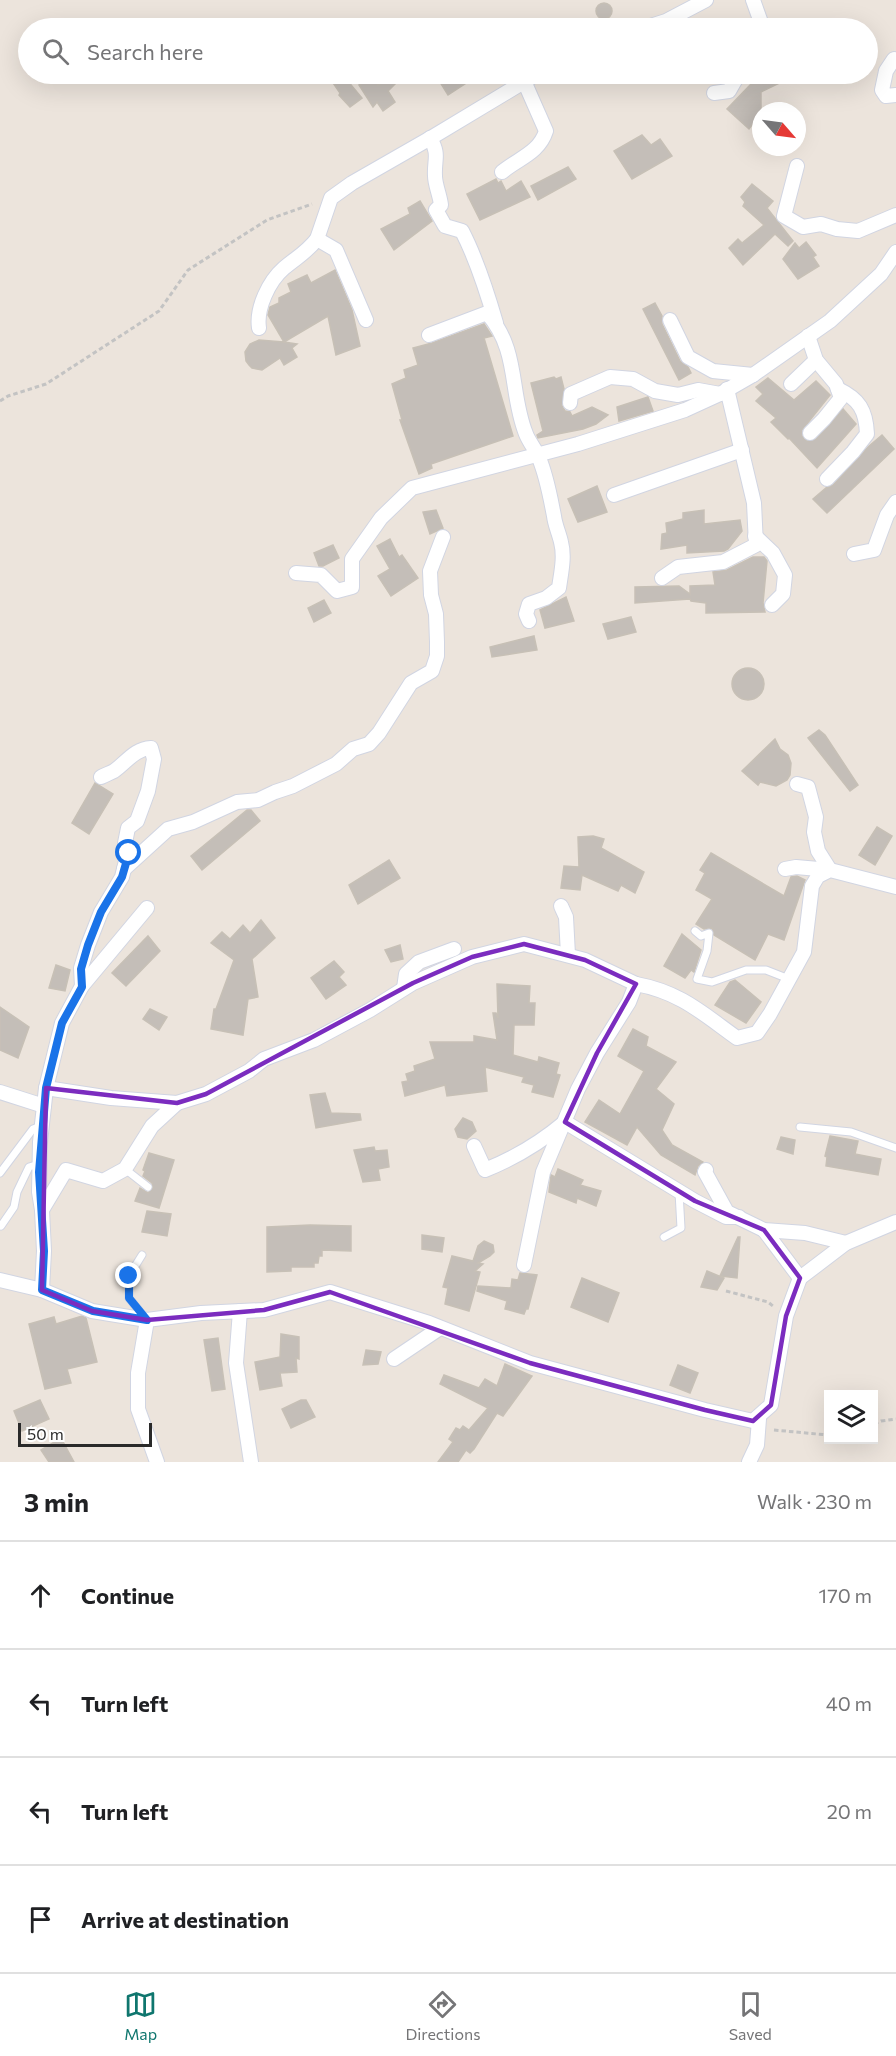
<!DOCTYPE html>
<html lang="en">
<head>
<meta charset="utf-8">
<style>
  :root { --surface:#fff; --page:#f2f2f2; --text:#202124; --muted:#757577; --line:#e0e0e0; --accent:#0f766e }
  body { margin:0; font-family:Commissioner,sans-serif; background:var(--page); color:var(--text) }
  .controls { position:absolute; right:18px; bottom:18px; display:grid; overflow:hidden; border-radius:0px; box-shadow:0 6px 24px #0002 }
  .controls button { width:54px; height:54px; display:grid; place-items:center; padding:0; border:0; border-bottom:2px solid var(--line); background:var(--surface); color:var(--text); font:30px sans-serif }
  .compass { position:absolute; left:752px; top:102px; width:54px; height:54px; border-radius:50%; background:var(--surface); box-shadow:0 6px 24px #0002; rotate:118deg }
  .scale { position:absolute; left:18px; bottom:15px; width:134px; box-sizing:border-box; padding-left:6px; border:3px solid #2a2a2a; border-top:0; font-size:16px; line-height:21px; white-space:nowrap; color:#2a2a2a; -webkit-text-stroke:4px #fff; paint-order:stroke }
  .stop { position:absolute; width:18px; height:18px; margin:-14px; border:4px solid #1a73e8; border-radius:50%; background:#fff }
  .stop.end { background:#1a73e8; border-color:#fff; box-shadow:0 2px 6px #0008 }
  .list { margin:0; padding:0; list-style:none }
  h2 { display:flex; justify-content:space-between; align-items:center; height:78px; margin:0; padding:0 24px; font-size:26px }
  h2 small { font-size:20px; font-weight:400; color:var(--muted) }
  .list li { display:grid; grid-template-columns:39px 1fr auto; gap:18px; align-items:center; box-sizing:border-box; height:108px; padding:0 24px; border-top:2px solid var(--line) }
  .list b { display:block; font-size:22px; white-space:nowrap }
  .list em { font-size:20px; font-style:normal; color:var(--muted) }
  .icon { flex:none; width:33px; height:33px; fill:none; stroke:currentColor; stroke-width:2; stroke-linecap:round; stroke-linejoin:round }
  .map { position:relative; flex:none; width:896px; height:1462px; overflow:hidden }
  .search { position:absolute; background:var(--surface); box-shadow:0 6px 24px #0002; left:18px; right:18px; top:18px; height:66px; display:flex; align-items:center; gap:15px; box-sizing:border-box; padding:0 21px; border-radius:33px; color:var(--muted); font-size:22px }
  .sheet { height:510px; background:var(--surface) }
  nav { display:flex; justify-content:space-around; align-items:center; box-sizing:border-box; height:84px; border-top:2px solid var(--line); background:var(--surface); font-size:16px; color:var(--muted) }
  nav a { display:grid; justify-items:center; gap:3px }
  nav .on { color:var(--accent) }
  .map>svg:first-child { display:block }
</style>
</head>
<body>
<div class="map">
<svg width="896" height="1462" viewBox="0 0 896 1462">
  <rect width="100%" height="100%" fill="#ece4dc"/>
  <g fill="#c4beb8" stroke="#c7c0b6" stroke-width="1.5">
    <circle cx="604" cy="11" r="8"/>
    <polygon points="327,74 342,74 362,98 350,107 339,95 340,93"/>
    <polygon points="395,74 404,75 388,91 395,102 383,111 377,102 373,107 359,85 373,76 378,85"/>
    <polygon points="435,74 480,74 448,95"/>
    <polygon points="756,74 798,74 761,92 761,113 749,129 727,109 751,84 747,79"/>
    <polygon points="642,135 651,145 660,139 672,156 632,179 614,151"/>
    <polygon points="568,167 576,179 538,200 531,186"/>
    <polygon points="496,179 498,183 501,181 506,191 521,181 530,197 480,220 467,194"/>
    <polygon points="752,184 773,201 767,208 793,241 788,246 775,234 743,265 729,248 738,239 742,243 764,225 743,206 745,202 741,197"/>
    <polygon points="420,201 432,221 394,250 381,229 410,214 408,208"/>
    <polygon points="806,242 816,255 813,257 819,266 798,279 783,259 795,243 799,248"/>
    <polygon points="335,270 352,310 360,346 336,355 328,316 284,342 297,344 292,348 297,357 284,365 280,358 262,370 252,368 249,365 246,361 245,352 250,344 259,340 284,342 268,315 270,307 279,303 279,298 291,292 288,284 307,275 311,283"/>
    <polygon points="655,303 662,316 662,324 680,361 688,367 691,373 679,380 643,309"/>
    <polygon points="484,324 492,336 484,338 513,436 431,464 432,468 419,474 400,420 402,420 392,384 406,378 404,370 418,365 413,348 432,343"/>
    <polygon points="554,377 556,379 561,377 564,389 562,406 565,411 570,412 572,416 592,407 608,415 596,424 583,429 538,438 537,435 543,431 531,383"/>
    <polygon points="768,378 794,400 816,381 830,395 802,430 802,436 807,441 816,439 843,409 856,424 817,468 789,438 788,439 771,422 776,418 756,401 763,394 756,387"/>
    <polygon points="648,397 653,411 619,421 617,407"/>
    <polygon points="882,435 894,449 827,513 813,499 826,488 833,485 868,447"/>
    <polygon points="597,486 607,512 578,522 568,499"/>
    <polygon points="436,510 443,528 430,534 423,512"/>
    <polygon points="704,510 704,524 740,520 742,531 728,549 724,551 687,553 687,545 661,549 662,534 667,533 666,523 683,519 683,513"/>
    <polygon points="390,539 399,557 402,555 418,578 391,596 378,576 390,569 377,546"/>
    <polygon points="333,545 339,558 323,566 319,566 314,553"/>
    <polygon points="753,557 764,557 767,561 763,603 765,612 706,613 706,603 691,601 690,599 635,603 635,587 679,586 690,594 690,586 715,585 713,572 727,570"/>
    <polygon points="566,597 574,621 545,628 540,610"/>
    <polygon points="324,600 331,613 314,622 308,608"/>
    <polygon points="631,617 636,632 608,639 603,624"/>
    <polygon points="534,636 537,650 492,657 490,647"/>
    <circle cx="748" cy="684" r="16"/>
    <polygon points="819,730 825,735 858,785 850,791 808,738"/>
    <polygon points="775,739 780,749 788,755 791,763 790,775 787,780 776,786 760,782 758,785 742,771"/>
    <polygon points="95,783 113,794 89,834 72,823"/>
    <polygon points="247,810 251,810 260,821 202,870 191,856"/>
    <polygon points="877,827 892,836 875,865 859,855"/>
    <polygon points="593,836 604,839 601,848 644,872 635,893 621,885 618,891 582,875 580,890 561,888 564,866 579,867 578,837"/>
    <polygon points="711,853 784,896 791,877 797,876 805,880 784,940 768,934 755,960 714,935 712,928 704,929 696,924 712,899 696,890 705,873 700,870"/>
    <polygon points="389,860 400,878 358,904 349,885"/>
    <polygon points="261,920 275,938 252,959 258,997 248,999 243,1035 211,1029 214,1009 216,1009 234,960 211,943 222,932 230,939 243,925 250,933"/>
    <polygon points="682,934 701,950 694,972 691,970 685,978 664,966"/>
    <polygon points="148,936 160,951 126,986 112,973"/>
    <polygon points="400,945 403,959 391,962 385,950"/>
    <polygon points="334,961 344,972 339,977 346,985 326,999 311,978"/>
    <polygon points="56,965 70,970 65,991 49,988"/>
    <polygon points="735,980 761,1002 746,1023 715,1005 730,982"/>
    <polygon points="497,984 530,986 529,1003 535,1003 534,1025 514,1025 513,1055 538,1062 539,1057 559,1063 556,1074 560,1075 553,1097 532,1092 534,1085 522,1082 524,1077 485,1067 487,1091 447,1096 445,1085 405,1096 402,1082 408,1081 406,1074 415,1071 414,1066 435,1059 430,1042 474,1042 474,1036 497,1040 493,1013 496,1013 498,1018"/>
    <polygon points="0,1007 29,1027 18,1058 0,1050"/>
    <polygon points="150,1009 167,1017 159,1030 143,1019"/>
    <polygon points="633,1029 648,1037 646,1046 676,1062 656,1089 674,1104 662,1130 672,1145 703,1162 698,1166 695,1175 661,1155 637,1127 627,1145 585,1122 599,1100 620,1114 644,1071 618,1056"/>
    <polygon points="325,1093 331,1113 360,1114 361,1120 316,1128 310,1095"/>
    <polygon points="463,1118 472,1122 476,1131 467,1139 458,1137 455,1129"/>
    <polygon points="830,1136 858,1141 855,1154 881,1159 878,1175 826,1166 827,1157 825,1156"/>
    <polygon points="781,1137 795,1140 793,1154 777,1149"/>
    <polygon points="374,1147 375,1151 387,1150 389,1167 378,1169 380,1180 363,1182 354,1150"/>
    <polygon points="149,1153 174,1160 159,1208 135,1201 140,1188 148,1193 153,1188 152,1183 143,1176 145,1171 143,1170"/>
    <polygon points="558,1169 583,1180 580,1185 601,1191 596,1206 577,1198 576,1203 549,1192 551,1175 555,1177"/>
    <polygon points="147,1211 171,1214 167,1236 142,1232"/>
    <polygon points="310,1225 351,1226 351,1251 322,1250 322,1256 319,1256 318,1263 314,1263 314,1267 291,1267 291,1271 267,1272 267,1227"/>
    <polygon points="422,1235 444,1238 442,1252 422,1249"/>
    <polygon points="738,1237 740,1237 737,1278 720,1276"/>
    <polygon points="484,1241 493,1245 494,1252 490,1256 478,1263 483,1264 475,1271 480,1272 469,1311 445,1304 448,1288 443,1287 452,1256 473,1261 478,1246"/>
    <polygon points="707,1271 724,1278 717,1290 701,1287"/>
    <polygon points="520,1273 537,1275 528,1309 526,1309 524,1314 505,1309 507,1301 477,1291 478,1286 511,1288 512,1279 518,1280"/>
    <polygon points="582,1278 619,1293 608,1322 571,1307"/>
    <polygon points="82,1316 86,1318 97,1362 67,1369 71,1383 45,1389 29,1324 54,1317 56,1324"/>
    <polygon points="281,1334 299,1337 299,1359 296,1358 297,1372 280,1373 282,1386 260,1390 255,1362 280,1357"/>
    <polygon points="218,1338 225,1389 212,1391 204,1340"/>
    <polygon points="366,1350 381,1352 378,1364 363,1365"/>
    <polygon points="505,1364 532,1376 503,1416 497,1413 474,1449 470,1453 466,1450 458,1462 438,1462 453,1442 449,1439 456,1428 460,1430 463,1426 469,1430 488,1408 440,1384 444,1375 479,1388 485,1379 497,1386"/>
    <polygon points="678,1365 698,1373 690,1393 670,1385"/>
    <polygon points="40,1400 49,1419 22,1431 14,1411"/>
    <polygon points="301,1400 306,1400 315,1417 291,1428 282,1409"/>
    <polygon points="61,1438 74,1462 49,1462 41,1450"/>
  </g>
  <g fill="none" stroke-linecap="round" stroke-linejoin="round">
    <g stroke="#d1d5e2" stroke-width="9">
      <g id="service">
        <polyline points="695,931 701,936 709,933 707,951 697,979 712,982 746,970 766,970 789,979"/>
        <polyline points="800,1127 851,1132 896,1148"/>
        <polyline points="125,1169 148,1187"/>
        <polyline points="0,1173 33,1129 41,1126"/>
        <polyline points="1,1226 14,1207 17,1192 29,1167 39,1164"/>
        <polyline points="664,1237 681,1228 679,1192"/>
        <polyline points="142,1255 129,1276 129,1298 145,1318"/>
      </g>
    </g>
    <g stroke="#d1d5e2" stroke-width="16">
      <g id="minor">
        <polyline points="753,0 763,28"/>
        <polyline points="644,28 666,21 706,0"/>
        <polyline points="894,59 886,71 882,90 886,96 896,95"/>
        <polyline points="714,93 729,91 737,77 736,74"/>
        <path d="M430 138C440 155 434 159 435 176 435 185 440 195 441 205L436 210 445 226 462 231C477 260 487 292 496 323"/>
        <polyline points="797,166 784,216 803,227 821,224 837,229 858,231 896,215"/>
        <path d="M502 172C519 158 539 153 546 131L524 81"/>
        <polyline points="366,320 336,250 317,239 331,198 352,183 434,136 537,74"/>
        <polyline points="670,320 688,357 713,371 753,375"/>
        <path d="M259 328C256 308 269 281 284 268 297 257 306 253 317 239"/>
        <path d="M429 335 487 313C520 351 509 392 526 434 529 442 536 450 539 458 547 477 550 496 554 516 555 525 559 533 561 542 565 557 561 573 559 588L546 598 529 604 526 614 529 621"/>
        <polyline points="808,336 816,360 836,384 841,398 824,419 810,433"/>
        <polyline points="791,384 816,360"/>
        <polyline points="570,403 571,394 610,377 633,379 655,391 678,395 698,390 720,394"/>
        <path d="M827 479 853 452 867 434C866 410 859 399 838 389"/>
        <polyline points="614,495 742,450"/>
        <polyline points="755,536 773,553 785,575 783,594 772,605"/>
        <polyline points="854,554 874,550 887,515 896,502"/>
        <polyline points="296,573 321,575 337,591 352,587 352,559 381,518 412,488 578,444 685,410 720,394 753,375 830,321 881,274 896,252"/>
        <polyline points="662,578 678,567 723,562 756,545 754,503 727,389"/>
        <polyline points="797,784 808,787 816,817 814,832 818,851 830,870"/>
        <polyline points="124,869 168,829 193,822 237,802 258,800 275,792 293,786 336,764 353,749 369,744 379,733 411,683 432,671 437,656 437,642 436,614 431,595 430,571 443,537"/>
        <polyline points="785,869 796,867 830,870"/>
        <polyline points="561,906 566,917 568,955"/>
        <path d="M82 986 81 968 88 945 101 912 122 877 128 853 125 843 128 828 137 821 148 791 154 759 151 748C134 749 127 762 114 771 110 773 105 775 101 777"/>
        <polyline points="404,988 406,974 419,962 454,949"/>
        <polyline points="46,1088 111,1098 177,1103 206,1094 249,1071 264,1059 314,1040 370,1010 413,983 472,957 524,944 585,960 636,984"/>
        <polyline points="0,1092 44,1106"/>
        <path d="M474 1146 485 1170C515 1158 540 1143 565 1122L695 1201 726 1217H739"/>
        <polyline points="706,1170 705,1172 727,1212 764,1230 805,1233 846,1243"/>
        <polyline points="42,1210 66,1170 103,1181 125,1169 152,1126 177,1103"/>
        <polyline points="764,1230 800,1278"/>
        <path d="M524 1265 543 1172 578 1089 597 1053 629 1002 636 984C680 992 702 1013 737 1038L757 1033 770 1014 804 952 812 886 818 876 830 870 896 887"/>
        <polyline points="0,1280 42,1290 92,1311 147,1320 201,1313 264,1310 330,1292 429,1323 530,1363 705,1410 753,1421 771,1405 786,1316 800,1278 846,1243 896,1222"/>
        <polyline points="42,1290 44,1251 42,1210 39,1192 40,1142 46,1088 62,1023 82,986 147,908"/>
        <polyline points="240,1311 236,1363 251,1462"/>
        <polyline points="147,1320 138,1373 138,1409 157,1462"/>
        <polyline points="394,1359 440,1328"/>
        <polyline points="749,1462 757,1445 759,1419"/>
      </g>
    </g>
    <g stroke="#c3c3c3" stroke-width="3" stroke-dasharray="4.5 3" stroke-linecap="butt">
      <polyline points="0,401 8,396 46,384 159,311 188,270 267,220 312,204"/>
      <polyline points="726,1291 768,1302 773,1306"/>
      <polyline points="874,1424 881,1421 896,1419"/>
      <polyline points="774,1430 828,1435"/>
    </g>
    <use href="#service" stroke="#fff" stroke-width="7"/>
    <use href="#minor" stroke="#fff" stroke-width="14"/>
  </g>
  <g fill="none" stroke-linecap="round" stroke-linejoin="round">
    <polyline stroke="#1a73e8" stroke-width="8" points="129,853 122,877 101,912 88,945 81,969 82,987 62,1023 46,1088 39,1172 44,1251 42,1290 93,1311 147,1320 129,1298 129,1276"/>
  </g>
  <path fill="none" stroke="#7b2cbf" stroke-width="4.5" stroke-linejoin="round" d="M524 944 585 960 636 984 597 1053 565 1122 695 1201 764 1230 800 1278 786 1316 771 1405 753 1421 705 1410 530 1363 330 1292 264 1310 147 1320 92 1311 42 1290 46 1088 177 1103 206 1094 413 983 472 957Z"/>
</svg>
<div class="controls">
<button><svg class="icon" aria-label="layers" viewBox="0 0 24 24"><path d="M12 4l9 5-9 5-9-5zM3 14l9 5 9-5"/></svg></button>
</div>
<svg class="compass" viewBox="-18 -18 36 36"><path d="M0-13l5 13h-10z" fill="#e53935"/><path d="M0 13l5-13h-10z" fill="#757577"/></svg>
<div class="scale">50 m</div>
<div class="stop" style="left:129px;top:853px"></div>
<div class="stop end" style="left:129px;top:1276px"></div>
<div class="search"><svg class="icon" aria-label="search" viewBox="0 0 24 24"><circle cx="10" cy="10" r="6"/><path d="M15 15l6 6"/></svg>Search here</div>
</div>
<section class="sheet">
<h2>3 min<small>Walk · 230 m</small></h2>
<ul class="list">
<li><svg class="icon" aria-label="ahead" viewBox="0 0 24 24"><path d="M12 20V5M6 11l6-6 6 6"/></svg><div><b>Continue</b></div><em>170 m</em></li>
<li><svg class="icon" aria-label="left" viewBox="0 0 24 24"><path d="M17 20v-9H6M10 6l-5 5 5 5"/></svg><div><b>Turn left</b></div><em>40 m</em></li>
<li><svg class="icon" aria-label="left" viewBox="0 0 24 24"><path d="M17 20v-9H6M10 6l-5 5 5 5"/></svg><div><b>Turn left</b></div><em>20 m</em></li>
<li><svg class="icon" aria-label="arrive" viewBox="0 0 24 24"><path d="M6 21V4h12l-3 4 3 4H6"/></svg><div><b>Arrive at destination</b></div></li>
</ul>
</section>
<nav>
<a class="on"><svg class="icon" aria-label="map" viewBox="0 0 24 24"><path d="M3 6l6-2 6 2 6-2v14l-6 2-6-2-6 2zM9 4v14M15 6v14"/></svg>Map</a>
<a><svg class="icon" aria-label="directions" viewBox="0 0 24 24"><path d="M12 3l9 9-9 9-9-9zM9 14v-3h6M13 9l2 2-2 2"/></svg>Directions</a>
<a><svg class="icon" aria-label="saved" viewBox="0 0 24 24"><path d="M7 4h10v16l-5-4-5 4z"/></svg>Saved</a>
</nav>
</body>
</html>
